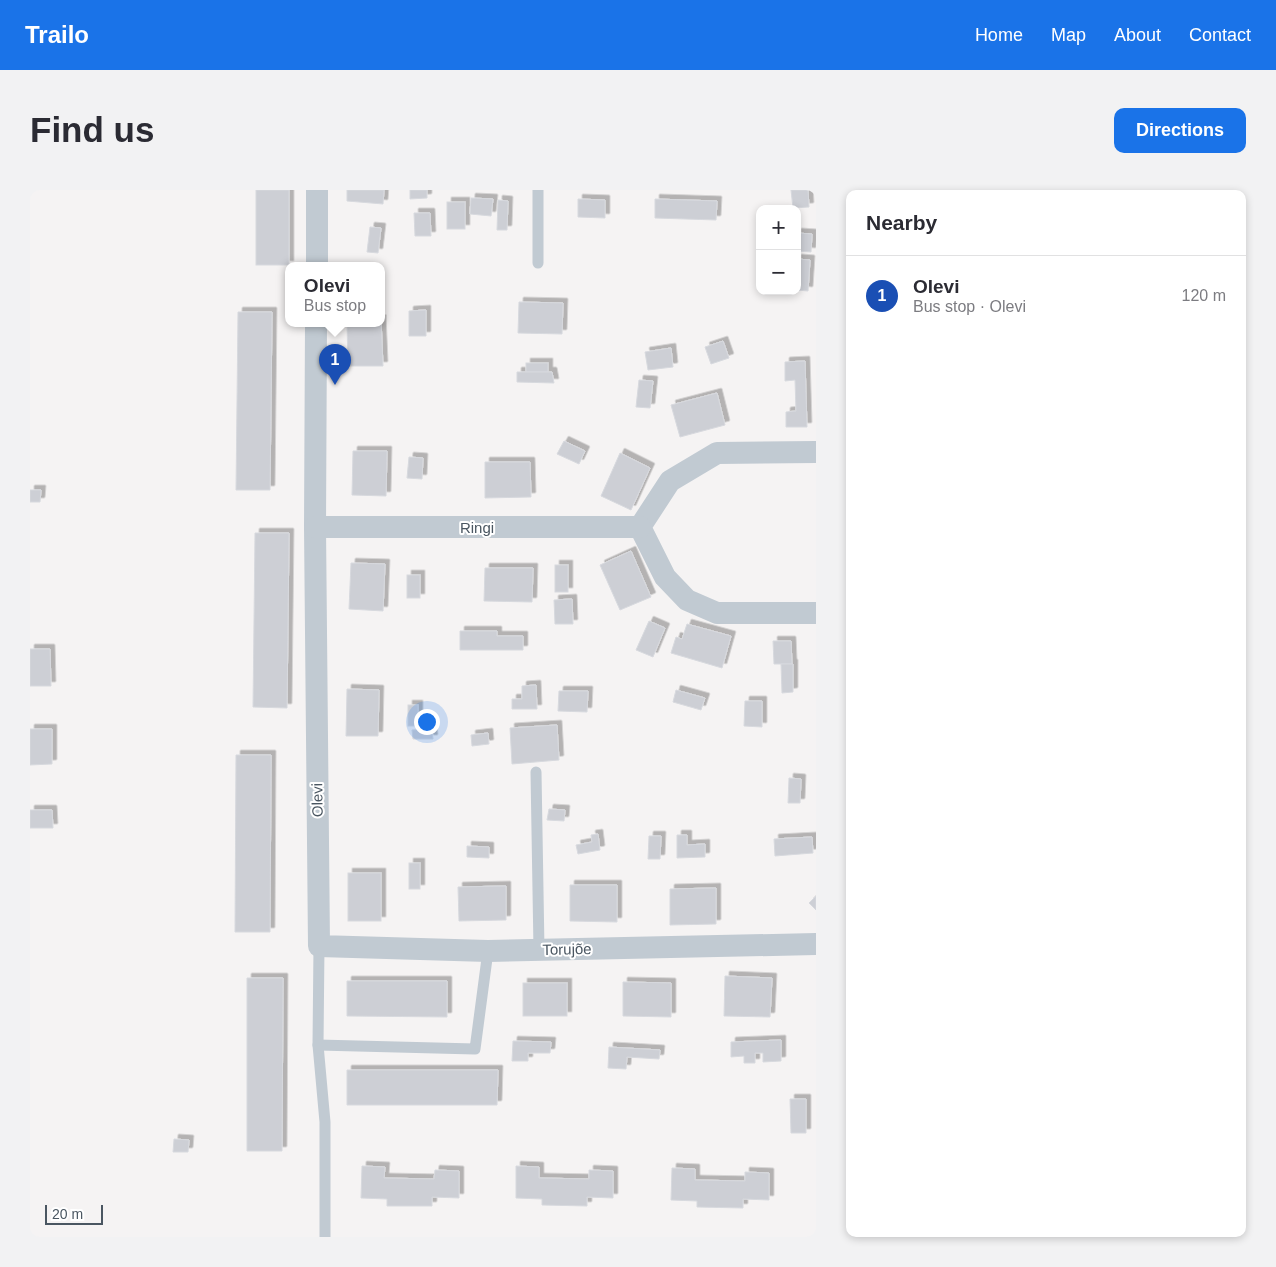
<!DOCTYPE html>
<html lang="en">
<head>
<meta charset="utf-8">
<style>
  :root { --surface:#fff; --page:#f2f2f3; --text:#2b2b33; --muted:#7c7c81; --line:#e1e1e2; --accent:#1a73e8 }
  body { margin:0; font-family:Helvetica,sans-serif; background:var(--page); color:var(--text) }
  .controls { position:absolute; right:15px; top:15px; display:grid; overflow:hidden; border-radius:10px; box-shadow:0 2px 8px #0003 }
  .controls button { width:45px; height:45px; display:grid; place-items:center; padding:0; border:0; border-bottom:1px solid var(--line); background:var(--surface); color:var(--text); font:25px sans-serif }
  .scale { position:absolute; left:15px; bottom:12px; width:58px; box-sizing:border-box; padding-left:5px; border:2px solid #4a5661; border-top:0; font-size:14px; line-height:18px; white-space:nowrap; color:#4a5661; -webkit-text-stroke:4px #fff; paint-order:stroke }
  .you { position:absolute; left:396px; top:531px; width:18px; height:18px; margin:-12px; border:4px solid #fff; border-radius:50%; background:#1a73e8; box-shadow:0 0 0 8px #1a73e833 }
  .badge { display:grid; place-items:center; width:32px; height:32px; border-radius:50%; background:var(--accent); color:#fff; font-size:16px; font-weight:700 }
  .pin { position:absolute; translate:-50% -41px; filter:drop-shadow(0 1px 2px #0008) }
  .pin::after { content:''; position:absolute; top:26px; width:18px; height:15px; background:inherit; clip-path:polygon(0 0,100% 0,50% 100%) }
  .popup { position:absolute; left:255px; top:72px; width:100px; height:65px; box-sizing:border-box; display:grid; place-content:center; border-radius:10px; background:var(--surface); filter:drop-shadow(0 1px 4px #0005); font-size:16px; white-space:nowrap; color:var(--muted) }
  .popup b { font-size:19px; color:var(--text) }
  .popup::after { content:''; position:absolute; left:50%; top:100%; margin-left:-10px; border:10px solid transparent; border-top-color:var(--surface) }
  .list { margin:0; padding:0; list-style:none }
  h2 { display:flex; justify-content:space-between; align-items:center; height:65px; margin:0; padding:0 20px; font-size:21px }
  h2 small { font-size:16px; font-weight:400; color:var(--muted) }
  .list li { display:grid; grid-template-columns:32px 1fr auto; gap:15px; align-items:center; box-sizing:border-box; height:80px; padding:0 20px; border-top:1px solid var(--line) }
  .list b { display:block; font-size:19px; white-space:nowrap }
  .list p { margin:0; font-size:16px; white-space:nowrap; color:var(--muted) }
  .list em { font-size:16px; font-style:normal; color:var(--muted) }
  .map { position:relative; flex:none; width:786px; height:1047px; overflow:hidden; border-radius:10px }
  header { display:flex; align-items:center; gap:30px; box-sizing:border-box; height:70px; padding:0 25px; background:var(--accent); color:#fff }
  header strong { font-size:24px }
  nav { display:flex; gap:28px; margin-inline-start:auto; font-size:18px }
  .intro { display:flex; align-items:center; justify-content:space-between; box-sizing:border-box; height:120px; padding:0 30px }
  h1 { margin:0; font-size:35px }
  .button { padding:12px 22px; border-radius:10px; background:var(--accent); color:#fff; font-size:18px; font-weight:700 }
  main { display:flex; gap:30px; padding:0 30px }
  aside { flex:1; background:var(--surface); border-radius:10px; box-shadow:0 2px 8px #0003 }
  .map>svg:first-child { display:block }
</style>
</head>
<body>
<header>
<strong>Trailo</strong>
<nav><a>Home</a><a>Map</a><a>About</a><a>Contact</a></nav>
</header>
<div class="intro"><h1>Find us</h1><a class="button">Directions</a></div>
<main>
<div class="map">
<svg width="786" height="1047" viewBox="0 0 786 1047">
  <defs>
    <filter id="shadow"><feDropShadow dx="4.5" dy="-4.5" stdDeviation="0" flood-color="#0004"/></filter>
  </defs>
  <rect width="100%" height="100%" fill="#f5f3f3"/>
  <g fill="#cdcfd5" stroke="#d7d9de" filter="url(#shadow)">
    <rect x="226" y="0" width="33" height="75"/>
    <polygon points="317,0 354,0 353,14 317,11"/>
    <polygon points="380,0 397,0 397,8 380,9"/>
    <polygon points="761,0 778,0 779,17 763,18"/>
    <polygon points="441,8 463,9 461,26 440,24"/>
    <polygon points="548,9 575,10 575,28 548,27"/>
    <polygon points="625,9 687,11 686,30 625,28"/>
    <polygon points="468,10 478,11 477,40 467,40"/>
    <rect x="417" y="12" width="18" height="27"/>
    <polygon points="384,23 400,23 401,46 385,46"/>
    <polygon points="340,37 351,38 348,63 337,62"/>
    <polygon points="767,43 782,44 781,62 767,61"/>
    <polygon points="767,69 780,70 778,101 767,100"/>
    <polygon points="489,112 533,113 532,144 488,143"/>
    <polygon points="396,120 396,146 379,146 379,121"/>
    <polygon points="208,122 242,122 240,300 206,300"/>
    <polygon points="351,129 353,176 318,176 317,134 351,134"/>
    <polygon points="693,151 699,168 681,174 675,157"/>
    <polygon points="641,158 643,177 618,180 615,162"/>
    <polygon points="775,171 777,237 756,237 756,222 766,221 765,190 755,191 755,172"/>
    <rect x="496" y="173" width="22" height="9"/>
    <polygon points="487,182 522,182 524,193 487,192"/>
    <polygon points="609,190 623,191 620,218 606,217"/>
    <polygon points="687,203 695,235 650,247 641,215"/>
    <polygon points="534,251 555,261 549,274 527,264"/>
    <polygon points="323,261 357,261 356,306 322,305"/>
    <polygon points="590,263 620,278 601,320 571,306"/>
    <polygon points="379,267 393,268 392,289 377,288"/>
    <polygon points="455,272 500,272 501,307 455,308"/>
    <polygon points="0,300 11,300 10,312 0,312"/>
    <polygon points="225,343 259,343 257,518 223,517"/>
    <polygon points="601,361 621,407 590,420 570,375"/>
    <polygon points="321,373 355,374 353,421 319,419"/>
    <rect x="525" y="375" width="13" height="27"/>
    <polygon points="455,378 503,378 502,412 454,411"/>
    <rect x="377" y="385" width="13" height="23"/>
    <polygon points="542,409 543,434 525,434 524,410"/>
    <polygon points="619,431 635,438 623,467 606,460"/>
    <polygon points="657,434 701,446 692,478 641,463 646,447 652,449"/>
    <polygon points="430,441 467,441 467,446 493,446 493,460 430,460"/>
    <polygon points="743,451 761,451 762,474 744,474"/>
    <polygon points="0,459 20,459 21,496 0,496"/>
    <polygon points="751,474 763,474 763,502 752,503"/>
    <polygon points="506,495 507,519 482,519 482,509 492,509 492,496"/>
    <polygon points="317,499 349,500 348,546 316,546"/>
    <polygon points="646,500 675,508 671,520 643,512"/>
    <polygon points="529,501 558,501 557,522 528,521"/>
    <polygon points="715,511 732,511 732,537 714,536"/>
    <rect x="378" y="515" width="10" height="21"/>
    <polygon points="527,535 529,570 482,574 480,538"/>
    <polygon points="0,539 22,539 22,574 0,575"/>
    <polygon points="402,539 403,549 383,549 382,540"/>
    <polygon points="458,543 459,554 442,556 441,545"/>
    <polygon points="206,565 241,565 240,742 205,742"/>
    <polygon points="759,588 771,589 770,613 758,613"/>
    <polygon points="519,619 535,620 534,631 517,630"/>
    <polygon points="0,620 22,620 23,638 0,638"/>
    <polygon points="568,644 570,660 548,664 546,655 562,652 561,645"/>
    <polygon points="647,645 657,645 657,655 675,654 675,667 647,668"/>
    <polygon points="619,646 631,646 630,669 618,669"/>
    <polygon points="782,647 783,663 745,666 744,649"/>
    <polygon points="437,656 459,657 459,668 437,667"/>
    <rect x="379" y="673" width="11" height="26"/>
    <rect x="318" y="683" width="33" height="48"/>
    <polygon points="540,695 587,695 587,732 540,731"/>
    <polygon points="476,696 476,730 429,731 428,697"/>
    <polygon points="686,698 686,734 640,735 640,699"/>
    <polygon points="786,706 786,720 779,713"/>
    <polygon points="695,786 742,788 740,827 694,826"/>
    <polygon points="217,788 253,788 252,961 217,961"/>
    <polygon points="317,791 417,791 417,827 317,826"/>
    <polygon points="593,792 641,793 641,827 593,826"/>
    <rect x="493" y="793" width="44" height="33"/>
    <polygon points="751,850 751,871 733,872 733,863 725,863 725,873 714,873 714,866 701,867 701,852"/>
    <polygon points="483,851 521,852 520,863 498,863 498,871 482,871"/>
    <polygon points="579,857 630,860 629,869 597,867 596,879 578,878"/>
    <polygon points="317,880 468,880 467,915 317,915"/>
    <polygon points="760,909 776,909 776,943 761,943"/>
    <polygon points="144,949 159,950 158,962 143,962"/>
    <polygon points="332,976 355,977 354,988 404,989 405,980 429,981 429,1008 402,1007 402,1016 357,1016 357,1009 331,1008"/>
    <polygon points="486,976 509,977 509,988 559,989 559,980 583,981 583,1008 557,1007 557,1016 512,1015 512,1009 486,1008"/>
    <polygon points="642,978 665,979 665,990 715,991 715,982 739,983 739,1010 713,1009 713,1018 667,1017 667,1011 641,1010"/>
  </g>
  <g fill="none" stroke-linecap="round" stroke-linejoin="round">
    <g stroke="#c1cad2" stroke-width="11">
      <polyline points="508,0 508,73"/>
      <polyline points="506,582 509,760"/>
      <polyline points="289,756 288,855 295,932 295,1047"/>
      <polyline points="288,855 445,859 458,761"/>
    </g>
    <g stroke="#c1cad2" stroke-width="22">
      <polyline points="287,76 287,0"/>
      <polyline points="286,134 285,337 289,756 458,761 786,754"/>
      <polyline points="786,262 687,263 640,291 610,337 635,387 657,410 687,423 786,423"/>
      <polyline points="285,337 610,337"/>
    </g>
  </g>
  <g text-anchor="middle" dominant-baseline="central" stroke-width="4" stroke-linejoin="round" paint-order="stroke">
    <g font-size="15" fill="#4a5661" stroke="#fff">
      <text x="447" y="337">Ringi</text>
      <text transform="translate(287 610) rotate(-91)">Olevi</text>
      <text transform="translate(537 759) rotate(-1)">Torujõe</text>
    </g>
  </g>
</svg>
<div class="controls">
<button>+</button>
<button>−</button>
</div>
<div class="scale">20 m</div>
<div class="you"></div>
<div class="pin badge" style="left:305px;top:195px;background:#1a4fb4">1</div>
<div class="popup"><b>Olevi</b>Bus stop</div>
</div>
<aside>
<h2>Nearby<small></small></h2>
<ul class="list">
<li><span class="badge" style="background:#1a4fb4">1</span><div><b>Olevi</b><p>Bus stop · Olevi</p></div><em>120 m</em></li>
</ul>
</aside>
</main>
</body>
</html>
